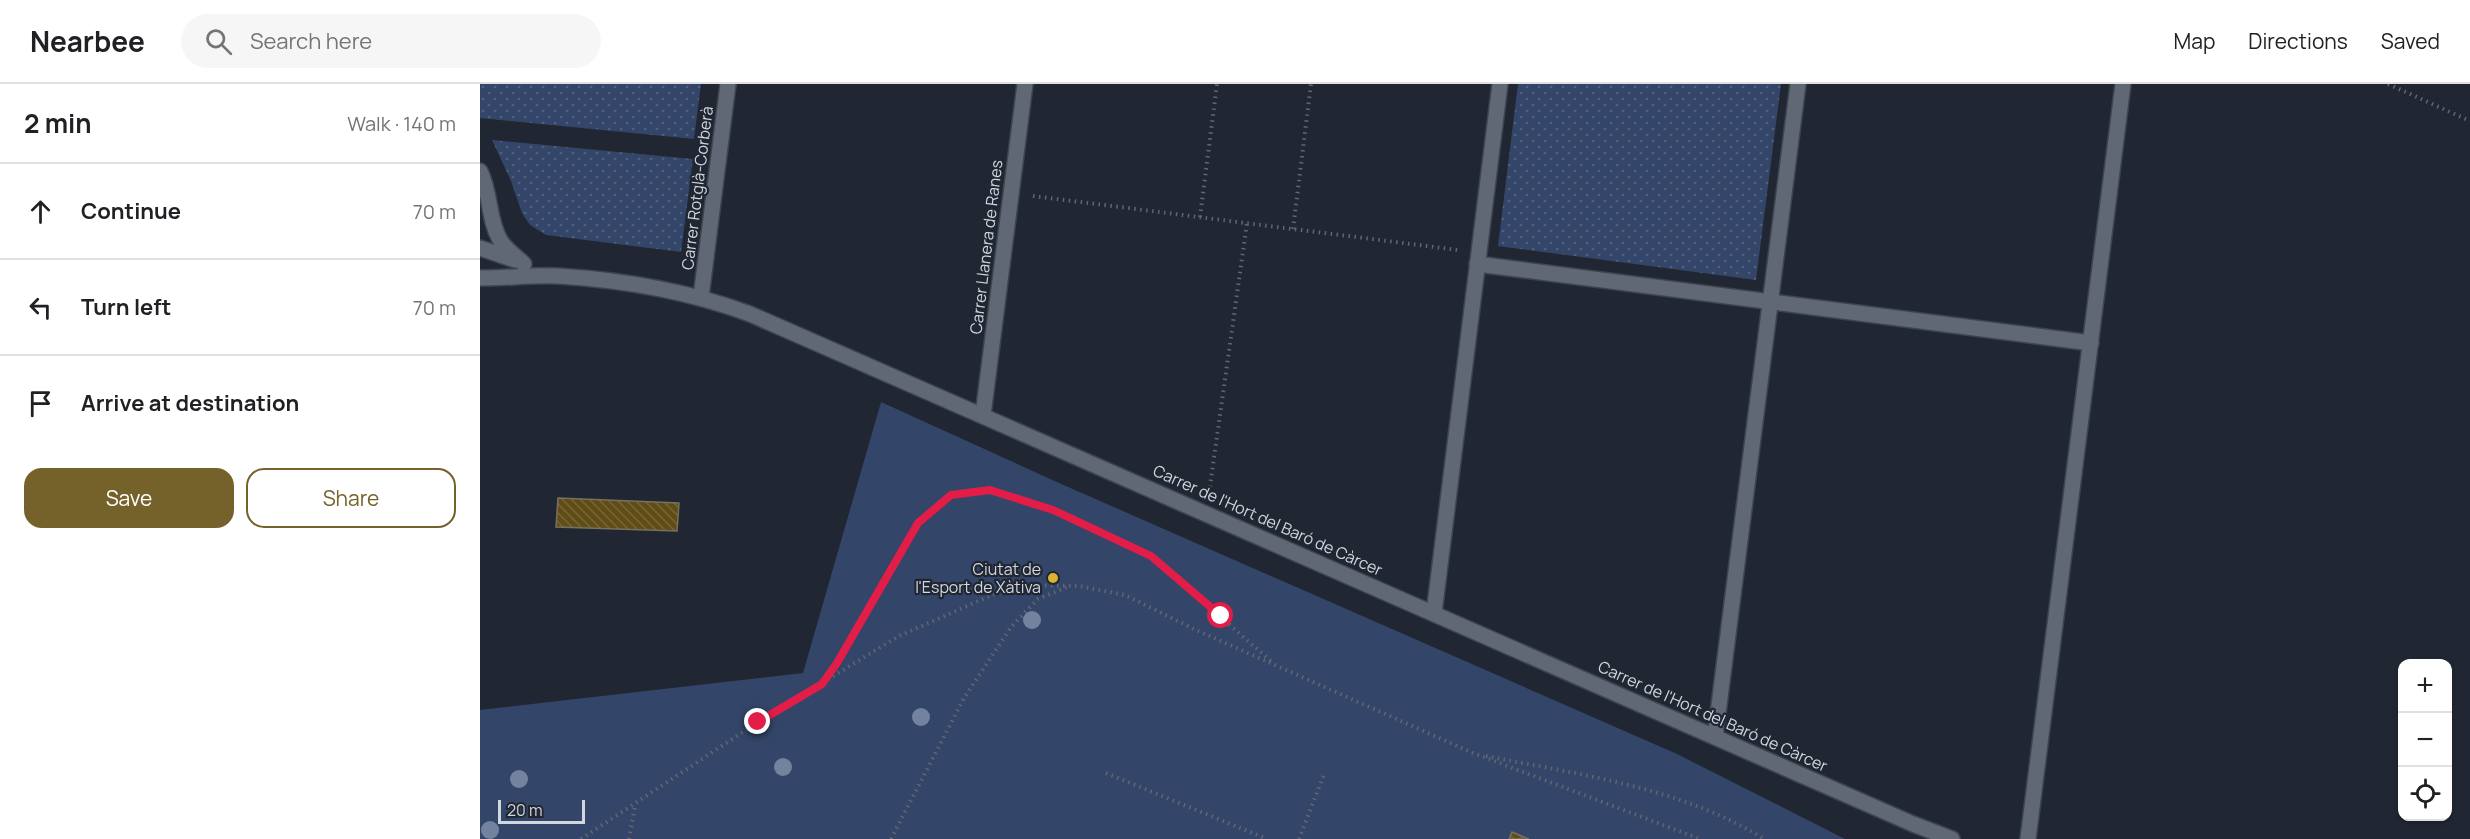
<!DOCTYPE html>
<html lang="en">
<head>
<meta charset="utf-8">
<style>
  :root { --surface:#fff; --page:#f6f6f6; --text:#202124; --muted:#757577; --line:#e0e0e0; --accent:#75622b }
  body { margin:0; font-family:Manrope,sans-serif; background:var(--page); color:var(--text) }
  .controls { position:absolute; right:18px; bottom:18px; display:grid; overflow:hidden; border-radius:12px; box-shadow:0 2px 4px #0004 }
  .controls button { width:54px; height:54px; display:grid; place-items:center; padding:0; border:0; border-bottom:2px solid var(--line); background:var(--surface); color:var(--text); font:30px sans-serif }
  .scale { position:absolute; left:18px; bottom:15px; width:87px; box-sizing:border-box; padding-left:6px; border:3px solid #d2d6de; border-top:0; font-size:16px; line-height:21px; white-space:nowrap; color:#d2d6de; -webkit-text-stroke:4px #202733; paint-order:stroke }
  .stop { position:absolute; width:18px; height:18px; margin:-14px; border:4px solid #e11d48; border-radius:50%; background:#fff }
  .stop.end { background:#e11d48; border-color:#fff; box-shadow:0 2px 6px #0008 }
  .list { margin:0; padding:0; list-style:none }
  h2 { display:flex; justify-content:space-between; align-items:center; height:78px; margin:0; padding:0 24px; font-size:26px }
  h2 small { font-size:20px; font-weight:400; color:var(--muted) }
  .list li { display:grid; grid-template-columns:39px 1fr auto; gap:18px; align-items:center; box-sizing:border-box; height:96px; padding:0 24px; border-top:2px solid var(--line) }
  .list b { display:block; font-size:22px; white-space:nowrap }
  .list em { font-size:20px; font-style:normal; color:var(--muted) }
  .actions { display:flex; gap:12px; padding:18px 24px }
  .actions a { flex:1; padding:14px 0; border:2px solid var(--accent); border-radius:18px; text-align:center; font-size:21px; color:var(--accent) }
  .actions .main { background:var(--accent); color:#fff }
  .icon { flex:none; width:33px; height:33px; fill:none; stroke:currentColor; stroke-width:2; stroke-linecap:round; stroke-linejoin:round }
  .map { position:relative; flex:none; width:1990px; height:755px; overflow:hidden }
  header { display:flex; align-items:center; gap:36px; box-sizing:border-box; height:84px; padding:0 30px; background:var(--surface); border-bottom:2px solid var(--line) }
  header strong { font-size:28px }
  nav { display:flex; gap:33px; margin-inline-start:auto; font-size:21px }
  .search { width:420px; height:54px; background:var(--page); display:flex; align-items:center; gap:15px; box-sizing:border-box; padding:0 21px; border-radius:33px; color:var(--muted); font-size:22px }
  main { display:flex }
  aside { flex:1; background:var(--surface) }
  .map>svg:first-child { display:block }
</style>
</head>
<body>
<header>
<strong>Nearbee</strong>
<div class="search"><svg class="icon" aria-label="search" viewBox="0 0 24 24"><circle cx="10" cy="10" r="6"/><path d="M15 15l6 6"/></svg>Search here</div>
<nav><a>Map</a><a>Directions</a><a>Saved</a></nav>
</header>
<main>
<aside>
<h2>2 min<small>Walk · 140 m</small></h2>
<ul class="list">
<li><svg class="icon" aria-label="ahead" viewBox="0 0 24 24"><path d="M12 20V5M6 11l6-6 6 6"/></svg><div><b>Continue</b></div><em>70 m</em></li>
<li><svg class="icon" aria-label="left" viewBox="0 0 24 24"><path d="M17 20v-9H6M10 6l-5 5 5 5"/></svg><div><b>Turn left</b></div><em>70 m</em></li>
<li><svg class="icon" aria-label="arrive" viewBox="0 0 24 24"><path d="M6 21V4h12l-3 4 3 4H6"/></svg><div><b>Arrive at destination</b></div></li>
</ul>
<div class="actions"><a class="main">Save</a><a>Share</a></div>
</aside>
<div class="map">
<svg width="1990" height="755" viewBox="0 0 1990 755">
  <defs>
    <pattern id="green-dots" width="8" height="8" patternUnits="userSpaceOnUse" patternTransform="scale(1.5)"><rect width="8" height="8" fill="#334568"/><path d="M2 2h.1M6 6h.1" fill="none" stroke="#505f7d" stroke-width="1.8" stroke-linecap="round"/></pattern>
    <pattern id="building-back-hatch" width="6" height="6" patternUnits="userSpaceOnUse" patternTransform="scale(1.5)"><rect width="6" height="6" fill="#604d16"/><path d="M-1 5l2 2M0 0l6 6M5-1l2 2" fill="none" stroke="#766637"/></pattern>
  </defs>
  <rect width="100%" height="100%" fill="#202733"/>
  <g fill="url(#green-dots)">
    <polygon points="0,0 221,0 214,55 0,34"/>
    <polygon points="1038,0 1301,0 1276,196 1018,162"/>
    <polygon points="12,56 213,75 201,168 66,151 50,141 42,129 31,97"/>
  </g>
  <polygon fill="#334568" points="401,318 579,399 1197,670 1365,755 0,755 0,626 323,589"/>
  <g fill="url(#building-back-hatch)" stroke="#767061" stroke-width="1.5">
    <polygon points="78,414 199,419 197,447 76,443"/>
    <polygon points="1032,748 1049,755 1029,755"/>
  </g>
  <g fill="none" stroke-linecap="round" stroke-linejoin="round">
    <g stroke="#3e434d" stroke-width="18">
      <g id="minor">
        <path d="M0 87C11 109 8 135 20 156 26 166 36 172 44 180"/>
        <polyline points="0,164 35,176"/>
        <polyline points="997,180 1611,259"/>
        <path d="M0 194C26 194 52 191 78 192 144 196 208 207 270 230L1433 740 1472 755"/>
        <polyline points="221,213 248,0"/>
        <polyline points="503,331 545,0"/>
        <polyline points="954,529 1020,0"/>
        <polyline points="1235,653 1318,0"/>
        <polyline points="1548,755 1643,0"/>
      </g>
    </g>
    <g stroke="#616772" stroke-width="4" stroke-dasharray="1.5 4.5" stroke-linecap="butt">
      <polyline points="1908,0 1990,37"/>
      <polyline points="553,112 978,166"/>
      <polyline points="720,133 737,0"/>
      <polyline points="813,145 831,0"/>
      <polyline points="729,409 767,139"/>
      <polyline points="343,598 357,579 438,439 471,411 510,406 573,426 671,472 793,579"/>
      <path d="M1006 672C1100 691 1201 703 1284 755"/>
      <polyline points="626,689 787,755"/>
      <polyline points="101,755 278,638 419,552 535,501 599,502 645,511 716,546 993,669 1220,755"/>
      <polyline points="149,755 155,722"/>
      <polyline points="411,755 484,614 531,543 558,515 587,503"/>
      <polyline points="819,755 845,688"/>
    </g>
    <use href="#minor" stroke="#606775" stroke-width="15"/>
  </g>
  <g fill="#73839f">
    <circle cx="552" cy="536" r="9"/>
    <circle cx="441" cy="633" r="9"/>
    <circle cx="303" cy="683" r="9"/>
    <circle cx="39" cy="695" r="9"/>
    <circle cx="10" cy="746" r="9"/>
  </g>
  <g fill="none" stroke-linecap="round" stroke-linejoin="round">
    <polyline stroke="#e11d48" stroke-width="8" points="278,638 342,600 357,579 438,439 471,411 510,406 573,426 671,472 741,532"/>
  </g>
  <circle fill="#dcb233" stroke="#202733" stroke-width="2" cx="573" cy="494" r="6"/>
  <g text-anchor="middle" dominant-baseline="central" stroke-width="4.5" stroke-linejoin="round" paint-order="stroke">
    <g font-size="16" fill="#d2d6de" stroke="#202733">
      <text transform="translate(217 104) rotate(-83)">Carrer Rotglà-Corberà</text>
      <text transform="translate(506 163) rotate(-83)">Carrer Llanera de Ranes</text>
      <text transform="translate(788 436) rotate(24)">Carrer de l'Hort del Baró de Càrcer</text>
      <text transform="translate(1233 632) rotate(24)">Carrer de l'Hort del Baró de Càrcer</text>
    </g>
    <g font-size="16" fill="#d2d6de" stroke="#202733" text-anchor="end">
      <text x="561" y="485">Ciutat de<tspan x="561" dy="18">l'Esport de Xàtiva</tspan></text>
    </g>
  </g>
</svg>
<div class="controls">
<button>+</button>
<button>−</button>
<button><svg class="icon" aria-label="locate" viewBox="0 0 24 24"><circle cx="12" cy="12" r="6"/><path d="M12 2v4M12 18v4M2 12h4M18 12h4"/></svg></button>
</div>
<div class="scale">20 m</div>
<div class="stop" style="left:741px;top:532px"></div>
<div class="stop end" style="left:278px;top:638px"></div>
</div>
</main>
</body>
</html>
